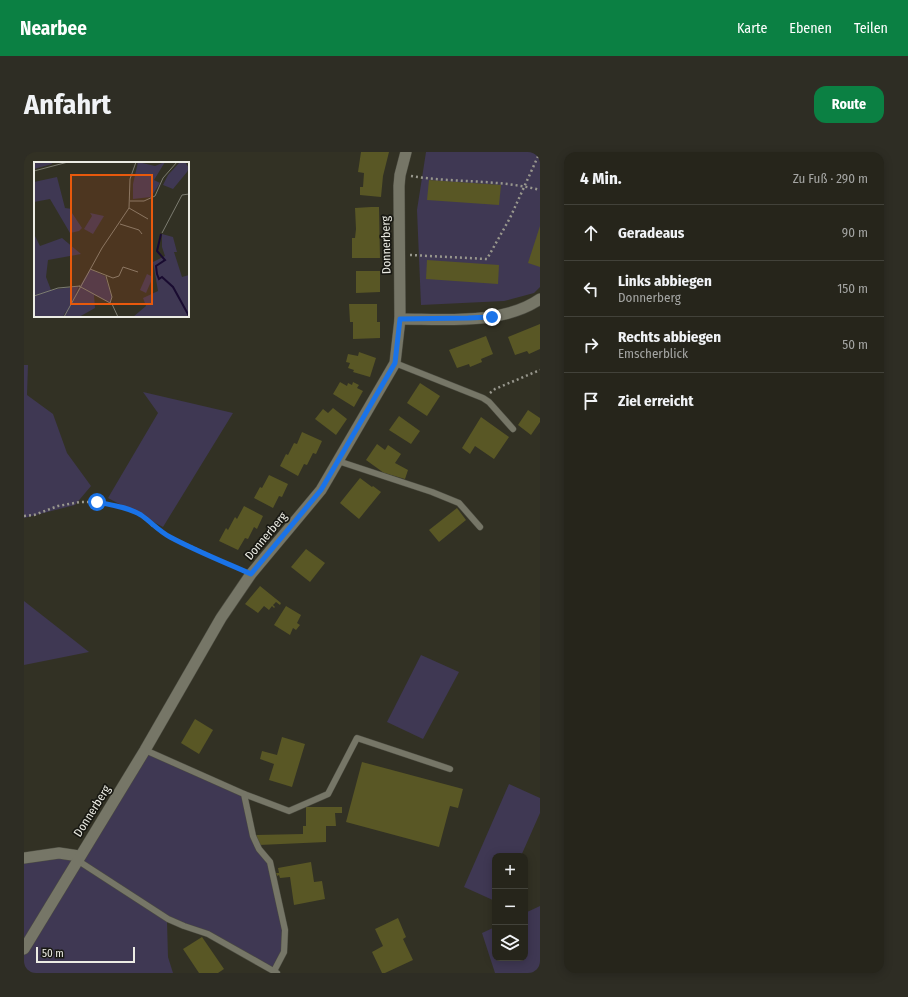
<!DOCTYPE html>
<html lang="de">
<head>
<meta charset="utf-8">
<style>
  :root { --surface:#26251b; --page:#2e2d24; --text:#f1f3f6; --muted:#a4a5a3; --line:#42423a; --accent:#0b8043 }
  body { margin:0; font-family:"Fira Sans Condensed",sans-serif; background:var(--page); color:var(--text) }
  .controls { position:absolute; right:12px; bottom:12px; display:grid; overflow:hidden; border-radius:8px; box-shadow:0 2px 10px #0003 }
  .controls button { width:36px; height:36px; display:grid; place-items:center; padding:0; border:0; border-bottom:1px solid var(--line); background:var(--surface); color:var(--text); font:20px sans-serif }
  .scale { position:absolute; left:12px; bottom:10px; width:99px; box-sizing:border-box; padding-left:4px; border:2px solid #ecece4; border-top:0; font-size:11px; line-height:14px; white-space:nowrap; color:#ecece4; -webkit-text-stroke:3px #191913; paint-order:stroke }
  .stop { position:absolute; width:12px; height:12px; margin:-9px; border:3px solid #1a73e8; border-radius:50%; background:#fff }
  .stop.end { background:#1a73e8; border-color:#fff; box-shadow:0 1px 4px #0008 }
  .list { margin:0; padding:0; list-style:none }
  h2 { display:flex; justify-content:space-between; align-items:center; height:52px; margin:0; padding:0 16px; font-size:17px }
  h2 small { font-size:13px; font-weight:400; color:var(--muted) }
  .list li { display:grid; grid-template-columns:26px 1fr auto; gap:12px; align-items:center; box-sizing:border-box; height:56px; padding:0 16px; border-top:1px solid var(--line) }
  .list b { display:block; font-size:15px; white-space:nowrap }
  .list p { margin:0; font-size:13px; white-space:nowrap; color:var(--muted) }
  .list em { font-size:13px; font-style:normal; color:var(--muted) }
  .icon { flex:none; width:22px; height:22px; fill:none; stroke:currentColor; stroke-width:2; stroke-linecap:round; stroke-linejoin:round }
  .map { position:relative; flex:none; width:516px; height:821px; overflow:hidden; border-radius:12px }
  header { display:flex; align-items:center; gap:24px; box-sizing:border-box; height:56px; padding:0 20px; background:var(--accent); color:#fff }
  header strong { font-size:19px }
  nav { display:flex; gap:22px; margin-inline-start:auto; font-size:14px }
  .intro { display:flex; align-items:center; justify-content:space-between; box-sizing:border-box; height:96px; padding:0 24px }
  h1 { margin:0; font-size:28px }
  .button { padding:10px 18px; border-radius:12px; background:var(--accent); color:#fff; font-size:14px; font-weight:700 }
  main { display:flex; gap:24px; padding:0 24px }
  aside { flex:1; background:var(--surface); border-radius:12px; box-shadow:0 2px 10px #0003 }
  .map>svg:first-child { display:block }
</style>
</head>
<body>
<header>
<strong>Nearbee</strong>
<nav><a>Karte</a><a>Ebenen</a><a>Teilen</a></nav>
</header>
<div class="intro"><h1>Anfahrt</h1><a class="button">Route</a></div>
<main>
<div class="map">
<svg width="516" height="821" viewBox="0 0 516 821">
  <rect width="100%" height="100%" fill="#323124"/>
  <g fill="#3f3853">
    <polygon points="402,0 516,0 516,135 510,141 480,149 397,153 393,58"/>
    <polygon points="0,213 4,213 3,243 29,262 43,301 67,334 51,353 0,366"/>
    <polygon points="119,240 209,261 139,375 84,346 134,261"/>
    <polygon points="0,449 65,500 0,513"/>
    <polygon points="397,503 435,520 399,587 363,570"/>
    <polygon points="122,600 218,644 226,682 244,710 259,779 258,800 249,817 207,793 143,769 144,805 149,821 0,821 0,801"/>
    <polygon points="485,632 516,646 516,661 497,704 471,704 471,749 440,735"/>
    <polygon points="52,705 0,794 0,708"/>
    <polygon points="516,754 516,821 471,821 458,781 471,775 471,806 501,806 501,761"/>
  </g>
  <g fill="#595725">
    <polygon points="337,0 365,0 359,24 357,45 336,43 336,35 339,35 340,21 334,20"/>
    <polygon points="405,28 477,33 475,53 403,48"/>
    <polygon points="347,55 355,55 356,106 328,106 328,86 331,86 332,77 331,56"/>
    <polygon points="516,74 516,115 504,111"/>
    <polygon points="403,108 475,113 474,132 402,127"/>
    <polygon points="332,119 356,119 356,140 332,141"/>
    <polygon points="325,152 353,152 353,170 356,170 356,186 329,187 329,170 326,170"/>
    <polygon points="516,172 516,197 505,202 503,199 491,203 484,185"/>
    <polygon points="462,184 469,202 457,207 458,210 446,215 445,212 433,216 425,198"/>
    <polygon points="335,200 352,206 346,225 329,220 330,218 324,216 326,211 322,210 324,202 334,204"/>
    <polygon points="316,230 323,234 324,231 328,233 329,230 335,233 333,236 339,239 330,255 309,242"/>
    <polygon points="396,231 416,244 403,264 383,251"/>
    <polygon points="309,256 323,267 312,283 291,267 299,257 304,261"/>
    <polygon points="504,258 516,266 516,270 507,283 494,273"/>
    <polygon points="375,264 396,279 387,292 365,278"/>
    <polygon points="457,265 485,285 470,307 451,294 446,302 438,296"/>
    <polygon points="278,280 298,289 292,302 289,301 283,313 280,312 274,324 256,314 262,302 264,303 270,291 273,292"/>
    <polygon points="353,292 361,298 364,293 377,302 371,311 384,318 381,327 360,321 342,308"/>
    <polygon points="245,323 264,332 258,345 255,344 249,356 230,346 236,335 238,336"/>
    <polygon points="336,326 348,335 349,334 357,340 335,367 316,351"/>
    <polygon points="220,354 239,364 233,377 230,375 224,387 221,386 214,398 195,389 202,376 204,378 211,365 213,367"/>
    <polygon points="433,356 442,368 415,390 405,378"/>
    <polygon points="282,397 301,411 286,430 267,415"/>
    <polygon points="236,434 257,451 256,453 252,450 249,453 251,455 250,456 248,454 245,458 240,454 234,461 221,452"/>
    <polygon points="262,454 277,463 273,471 276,473 272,478 269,476 266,483 250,473"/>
    <polygon points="171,567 189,578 175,602 157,591"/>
    <polygon points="258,585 281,592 268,635 245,628 250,612 236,607 238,599 253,603"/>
    <polygon points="338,610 439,637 434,656 426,654 415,695 322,670"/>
    <polygon points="282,655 318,655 318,661 311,661 312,674 302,674 302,690 235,693 232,683 279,682 279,674 282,674"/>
    <polygon points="287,710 290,730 298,729 301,747 270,753 266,725 256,726 255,723 253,724 252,721 255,721 254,716"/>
    <polygon points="374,766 382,785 379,787 389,808 361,821 358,821 348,800 359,794 351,777"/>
    <polygon points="178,785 200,817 194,821 175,821 159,797"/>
  </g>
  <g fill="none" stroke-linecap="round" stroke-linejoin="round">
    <g stroke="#4c4c41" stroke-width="7">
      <g id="service">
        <polyline points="371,211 459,246 465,250 489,277"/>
        <polyline points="314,309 408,340 435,351 456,375"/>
        <polyline points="121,598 220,642 265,659 304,642 333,586 426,617"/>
        <polyline points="220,642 229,684 235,697 246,710 261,778 260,800 250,819"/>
        <polyline points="53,708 144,767 160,774 184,782 253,821"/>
      </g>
    </g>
    <g stroke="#4c4c41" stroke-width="12">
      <g id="minor">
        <path d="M376 167C420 167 479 173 516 147"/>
        <polyline points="0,706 35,701 55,704"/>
        <polyline points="0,797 121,598 197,466 227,422 297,338 371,211 376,167 375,34 376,23 382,0"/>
      </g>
    </g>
    <g stroke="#98978d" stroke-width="2.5" stroke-dasharray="2 3" stroke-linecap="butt">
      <path d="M387 24C430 31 474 27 516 38"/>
      <polyline points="386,103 463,107 486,66 516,0"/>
      <polyline points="466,241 471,237 516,218"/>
      <polyline points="0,364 10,363 34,354 56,350 73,350 97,355 117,363 129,374 147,385 217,418"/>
    </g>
    <use href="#service" stroke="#767667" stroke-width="6"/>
    <use href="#minor" stroke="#767667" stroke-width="11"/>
  </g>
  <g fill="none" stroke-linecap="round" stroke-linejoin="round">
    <path stroke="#1a73e8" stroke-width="5" d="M73 350C87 353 104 355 117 363 127 370 135 379 146 385 172 399 200 410 227 422L297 338 371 211 376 167 444 166 468 165"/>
  </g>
  <g text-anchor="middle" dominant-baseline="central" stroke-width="3.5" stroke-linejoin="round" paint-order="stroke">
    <g font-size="12" fill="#ecece4" stroke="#191913">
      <text transform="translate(362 93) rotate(-91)">Donnerberg</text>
      <text transform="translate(242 384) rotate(-50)">Donnerberg</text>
      <text transform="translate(68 659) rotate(-58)">Donnerberg</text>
    </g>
  </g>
  <g transform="translate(10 10)">
    <rect width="155" height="155" fill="#323124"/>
    <path d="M0 0H17L18 2 0 7ZM104 0 121 4 131 0 120 18 126 21 117 35 99 37V22ZM146 0H151L155 6 153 10 139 27 129 23 134 13ZM23 15 31 46 38 47V51L48 66 45 69 36 71 16 37 0 40V20ZM56 51 70 54 59 72 50 67 58 54ZM0 72 6 84 28 76 47 92 14 98 12 115 17 128 45 124 40 134 56 107 71 114 78 135 76 141 60 133 61 146 45 155H30L32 148 29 155H0ZM128 72 139 75 143 90H140L148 115 155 113V155H99L112 144 109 136 124 129 119 100 131 94 128 85ZM113 112 119 115 112 131 106 128Z" fill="#3f3853"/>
    <path fill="none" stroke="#190b30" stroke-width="2" d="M127 72 123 89 131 98 122 104 123 112 125 117 128 115 139 125 155 154"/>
    <path fill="none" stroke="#7c7c71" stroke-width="1" d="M0 9 34 0M96 39H110L121 34 129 16 143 0M95 46 114 57M86 62 105 68 108 72M128 71 148 33 155 32M56 107 79 116 85 114 89 105 104 110M72 114 78 135 76 141M45 124 78 142 84 155M0 134 24 126 46 124M30 155 68 86 95 46 96 17 102 0"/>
    <path fill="#e8590c" fill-opacity="0.15" stroke="#e8590c" stroke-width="2" d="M37 13H118V142H37Z"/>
    <rect width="155" height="155" fill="none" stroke="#ecece4" stroke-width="2"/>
  </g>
</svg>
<div class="controls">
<button>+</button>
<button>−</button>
<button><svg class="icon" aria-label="layers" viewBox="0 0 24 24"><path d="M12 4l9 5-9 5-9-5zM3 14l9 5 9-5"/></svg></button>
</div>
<div class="scale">50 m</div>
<div class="stop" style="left:73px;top:350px"></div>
<div class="stop end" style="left:468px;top:165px"></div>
</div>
<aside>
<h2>4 Min.<small>Zu Fuß · 290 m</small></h2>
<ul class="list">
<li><svg class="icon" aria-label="ahead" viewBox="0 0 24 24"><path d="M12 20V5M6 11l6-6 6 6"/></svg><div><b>Geradeaus</b></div><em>90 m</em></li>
<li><svg class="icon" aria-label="left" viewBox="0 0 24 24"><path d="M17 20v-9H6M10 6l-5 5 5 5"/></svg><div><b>Links abbiegen</b><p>Donnerberg</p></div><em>150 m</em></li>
<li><svg class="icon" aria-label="right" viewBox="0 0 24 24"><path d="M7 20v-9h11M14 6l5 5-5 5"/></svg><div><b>Rechts abbiegen</b><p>Emscherblick</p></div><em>50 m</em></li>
<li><svg class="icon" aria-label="arrive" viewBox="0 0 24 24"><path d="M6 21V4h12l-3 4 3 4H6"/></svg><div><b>Ziel erreicht</b></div></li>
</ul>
</aside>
</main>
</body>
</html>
